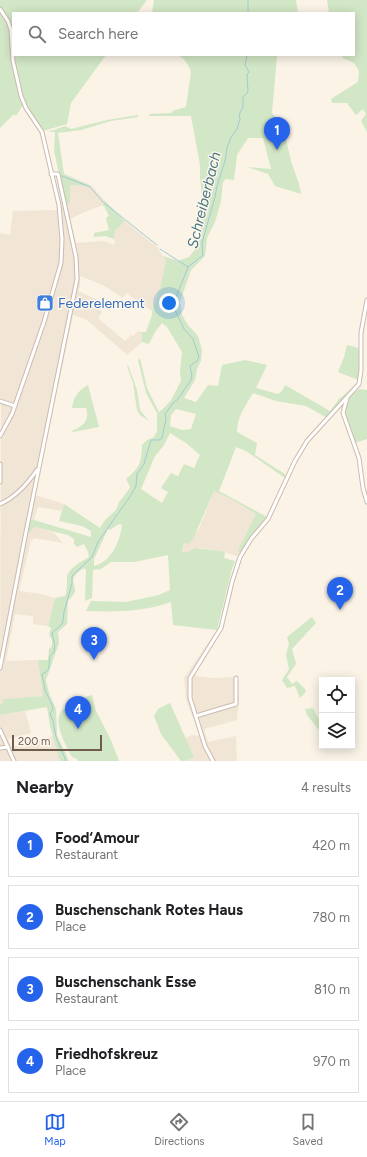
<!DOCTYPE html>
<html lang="en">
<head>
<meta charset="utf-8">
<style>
  :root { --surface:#fff; --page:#f6f6f6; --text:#202124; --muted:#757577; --line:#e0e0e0; --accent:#2563eb }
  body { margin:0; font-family:Figtree,sans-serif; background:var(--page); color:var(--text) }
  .controls { position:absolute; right:12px; bottom:12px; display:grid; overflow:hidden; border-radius:0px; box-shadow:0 2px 10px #0003 }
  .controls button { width:36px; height:36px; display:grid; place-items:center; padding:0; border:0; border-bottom:1px solid var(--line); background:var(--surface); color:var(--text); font:20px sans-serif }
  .scale { position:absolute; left:12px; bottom:10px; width:90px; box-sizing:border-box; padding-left:4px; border:2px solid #715b4d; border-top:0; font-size:11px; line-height:14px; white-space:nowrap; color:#715b4d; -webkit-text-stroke:3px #fdf7ec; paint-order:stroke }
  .you { position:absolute; left:169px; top:303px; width:14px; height:14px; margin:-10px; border:3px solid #fff; border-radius:50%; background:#1a73e8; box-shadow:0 0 0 6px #1a73e833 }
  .badge { display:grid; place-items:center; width:26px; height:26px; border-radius:50%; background:var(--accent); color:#fff; font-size:13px; font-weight:700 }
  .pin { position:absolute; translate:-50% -33px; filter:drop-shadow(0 1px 2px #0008) }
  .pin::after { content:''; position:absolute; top:21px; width:14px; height:12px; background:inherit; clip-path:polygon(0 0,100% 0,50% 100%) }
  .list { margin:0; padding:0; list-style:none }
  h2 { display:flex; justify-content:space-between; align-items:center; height:52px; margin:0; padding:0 16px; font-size:17px }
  h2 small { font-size:13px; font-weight:400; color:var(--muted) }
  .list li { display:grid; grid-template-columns:26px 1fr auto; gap:12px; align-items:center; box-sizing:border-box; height:64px; margin:0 8px 8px; padding:0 8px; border:1px solid var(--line); border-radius:0px }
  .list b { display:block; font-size:15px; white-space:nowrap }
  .list p { margin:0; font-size:13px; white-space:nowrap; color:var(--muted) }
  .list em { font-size:13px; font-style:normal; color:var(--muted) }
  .icon { flex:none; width:22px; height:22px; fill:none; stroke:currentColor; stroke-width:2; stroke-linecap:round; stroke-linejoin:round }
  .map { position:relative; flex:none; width:367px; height:761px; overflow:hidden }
  .search { position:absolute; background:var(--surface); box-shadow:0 2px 10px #0003; left:12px; right:12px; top:12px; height:44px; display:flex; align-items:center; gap:10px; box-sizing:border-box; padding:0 14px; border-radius:0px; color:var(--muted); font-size:15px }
  .sheet { height:340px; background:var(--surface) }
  nav { display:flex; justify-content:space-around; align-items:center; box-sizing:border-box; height:56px; border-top:1px solid var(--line); background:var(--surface); font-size:11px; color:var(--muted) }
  nav a { display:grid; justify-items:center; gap:2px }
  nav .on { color:var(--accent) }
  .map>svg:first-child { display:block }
</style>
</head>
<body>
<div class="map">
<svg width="367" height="761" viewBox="0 0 367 761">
  <rect width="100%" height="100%" fill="#faf3e6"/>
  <g fill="#f1e5d5">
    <polygon points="70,185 92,186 105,201 101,206 89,210 70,219 76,243 104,241 114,245 115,242 114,239 115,231 125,221 157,247 166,261 160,288 152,311 126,293 123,298 103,285 80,276 80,286 78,291 98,300 94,306 102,312 98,318 125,341 131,335 133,336 138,331 142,332 142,342 127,355 87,320 73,315 35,495 64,504 61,511 38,507 34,520 30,520 27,534 35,527 53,532 63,543 34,538 33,540 31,540 19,591 41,594 55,598 48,626 33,624 33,616 15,614 6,661 38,660 43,696 3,699 4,703 0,704 1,403 0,403 0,233 10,235 13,211 56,210 70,203"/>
    <polygon points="214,491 231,499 256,514 238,550 240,553 236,556 221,551 202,548 195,548 188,552 182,552 185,543 199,529"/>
    <polygon points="221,628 221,632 196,673 196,676 213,678 238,677 239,700 237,720 204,729 208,742 236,736 237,761 185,761 194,757 185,738 192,735 200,736 186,700 184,678 217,630"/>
    <polygon points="25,711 31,733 8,739 11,747 53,736 61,760 59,761 0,761 0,715"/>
  </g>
  <g fill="#d2e7c5" fill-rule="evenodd">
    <polygon points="0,0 147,0 137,13 13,13 13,55 106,55 71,103 67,124 43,131 28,109 23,96 20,97 23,105 16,116 14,114 0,128"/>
    <polygon points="154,0 296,0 298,13 152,13"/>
    <polygon points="327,0 367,0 367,132 361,121 366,114 363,109 356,115 347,103 332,103 331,99 358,82 359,71 354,63 343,58 342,55 354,55 354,13 329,13"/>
    <path d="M177 55H279L277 56 272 113 283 127 291 161 299 184 301 194 275 186 268 174 247 167 271 169 263 138H248L237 155 234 180 226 179 223 182 221 201 215 222 207 238 205 256 191 270 180 302 182 315 188 325 198 336 202 350 201 361 197 369 195 380 184 398 196 402 208 385 218 386 222 365 245 360 267 365 256 388 278 394 282 391 285 385 330 411 339 399 352 388 354 389 327 418 306 406 276 401 253 393C245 407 237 416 237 432L257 443 255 455 285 474V478L246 451 236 447 219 491 267 517 250 538 240 553 238 550 256 514 231 499 214 491 193 539 188 544 184 543 182 552H188L195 548 221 551 225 552 224 558 235 561 232 569 217 630 173 625 171 602C143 612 116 612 86 611L91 601 126 602 159 595 170 590 168 555 134 562H111L101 569 93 570 92 598 85 601 86 570 84 568C81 570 76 573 74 577 70 586 82 588 68 601L67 624 58 632 59 643 46 680 49 693 56 709 57 735 69 761H59L60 760 50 726 47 707 0 715V704L3 703V699L43 696 38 660H48L49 649 52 646V640L49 635 51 628 48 626 55 598 65 596C67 590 67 586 67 580 66 569 81 562 89 557L88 552 84 544 77 547 74 544V539L68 535 35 527 26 535 30 520H34L91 537V531L82 526 59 521 64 504 100 528 105 520 116 510 119 502 127 492 130 487 126 479C139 469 142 462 142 445L147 440 154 437 157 431V413L146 393 138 360 140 358 147 388 159 412 164 408 171 400 181 381 180 372 182 352 167 327 162 323 155 332 149 344 142 342V332H146L152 315V311L160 288 166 261 163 256 178 261 189 257 198 246 203 206 200 178V165L191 116H149V114L172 113V111L186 107 191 72C189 64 184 58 177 55ZM176 409 196 414 191 429 182 430 170 426 171 415ZM170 433 186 443 200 455 194 468 184 464 178 476 171 473 161 488 168 492 162 503 141 489 155 456 164 445ZM119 524 122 525C120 542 111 562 94 566V559L108 529 110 530Z"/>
    <polygon points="138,115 138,117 111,121 81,130 58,133 64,174 92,186 70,185 70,203 66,205 54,151 55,132 48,132 65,126 71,129 107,120"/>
    <polygon points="105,201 125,221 115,231 114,239 105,236 94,237 94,233 109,230 106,218 109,216 104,206 102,206"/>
    <path d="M347 345C350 346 354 346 357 348 362 351 360 375 358 380L338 372 344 357Z"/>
    <polygon points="128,365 137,390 140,410 149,421 140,415 137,410 133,383 127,366"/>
    <path d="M88 385 99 427 73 432 72 431C83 426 90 421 86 408H72C74 396 78 391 88 385Z"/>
    <path d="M359 389 367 390V439L355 443C350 430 341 415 348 401 350 396 355 393 359 389Z"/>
    <polygon points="312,617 316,623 292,649 296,664 287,677 292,684 297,681 306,690 305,693 300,698 295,686 287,688 282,680 289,669 286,655 289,644 287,637"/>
    <path d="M92 695 96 711 111 740 119 761H78L77 759 72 757C67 747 49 718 65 708 71 705 82 704 89 703L85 697Z"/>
    <polygon points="170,703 194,757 185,761 181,761 161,734 154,716 158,709"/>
    <polygon points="313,708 318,718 322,719 322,734 307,715 305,709"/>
  </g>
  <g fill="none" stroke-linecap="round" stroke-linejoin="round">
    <g stroke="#a3cad3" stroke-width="1">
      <polyline points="248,13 248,0"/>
      <polyline points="62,176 90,187 103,202 157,245"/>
      <polyline points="160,249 188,267"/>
      <path d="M66 761 56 737 53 721 50 714 52 711 53 707 45 690 42 674C52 670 48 666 50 656 51 655 53 653 54 652 56 646 53 639 52 633L62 624 63 621 64 612 72 583V576L92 557 98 542 131 495 136 486 137 474 144 464 151 440H159L162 438 166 419 165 414 173 403 178 399 191 380 192 376 190 366 197 361 199 357 193 339 184 329 174 308 177 295 188 267 203 255 202 243 215 197 217 186 225 161 227 148 231 137 237 129 240 119 239 115 243 107V97L248 92 247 75 249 72 245 65 247 55"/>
    </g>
    <g stroke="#cbbbad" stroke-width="5">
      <g id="minor">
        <polyline points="0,9 8,21 11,30 13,61 21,96 26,108 42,132 59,205 62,239 61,263 44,322 12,414 0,436"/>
        <polyline points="347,398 343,413 359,458 363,488 367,502"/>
        <polyline points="0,401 15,406"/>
        <polyline points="0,464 0,482"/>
        <path d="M0 504C14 498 28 483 37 470"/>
        <polyline points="0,668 25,537 77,279 76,257 58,174 51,174"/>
        <polyline points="196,716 236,704 236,678"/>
        <polyline points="0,730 14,761"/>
        <polyline points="0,748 8,747"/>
        <polyline points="213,761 205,746 190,698 190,678 221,628 232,582 240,557 251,539 268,519 295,461 307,441 359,384 361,370 361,333 367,300"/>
      </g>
    </g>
    <use href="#minor" stroke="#fff" stroke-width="3"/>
  </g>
  <defs>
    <g id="shop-square" transform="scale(0.9)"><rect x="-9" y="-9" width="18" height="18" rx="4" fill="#3f7fe0" stroke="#fdf7ec"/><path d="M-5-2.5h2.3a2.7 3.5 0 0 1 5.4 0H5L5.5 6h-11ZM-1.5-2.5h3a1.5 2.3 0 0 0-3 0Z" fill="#fff"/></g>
  </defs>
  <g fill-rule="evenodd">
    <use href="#shop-square" x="45" y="303"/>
  </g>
  <g text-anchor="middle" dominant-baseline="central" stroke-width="3" stroke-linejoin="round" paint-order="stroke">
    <g font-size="14" fill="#366cbe" stroke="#fdf7ec" text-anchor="start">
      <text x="58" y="303">Federelement</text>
    </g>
    <g font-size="15" font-style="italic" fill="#487783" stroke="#fdf7ec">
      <text transform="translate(204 200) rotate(-76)">Schreiberbach</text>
    </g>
  </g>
</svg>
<div class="controls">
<button><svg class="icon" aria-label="locate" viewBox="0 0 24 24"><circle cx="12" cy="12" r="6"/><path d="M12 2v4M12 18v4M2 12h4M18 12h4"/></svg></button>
<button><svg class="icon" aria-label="layers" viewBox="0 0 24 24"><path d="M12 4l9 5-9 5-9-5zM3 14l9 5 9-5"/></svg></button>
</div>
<div class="scale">200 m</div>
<div class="you"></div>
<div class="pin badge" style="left:277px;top:150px">1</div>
<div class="pin badge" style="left:340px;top:610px">2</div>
<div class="pin badge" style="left:94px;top:660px">3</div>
<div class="pin badge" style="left:78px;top:729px">4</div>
<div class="search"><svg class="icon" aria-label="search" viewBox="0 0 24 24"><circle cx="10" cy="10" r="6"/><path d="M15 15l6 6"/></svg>Search here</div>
</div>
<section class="sheet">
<h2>Nearby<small>4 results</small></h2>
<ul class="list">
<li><span class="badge">1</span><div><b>Food‘Amour</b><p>Restaurant</p></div><em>420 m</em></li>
<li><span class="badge">2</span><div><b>Buschenschank Rotes Haus</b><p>Place</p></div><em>780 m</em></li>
<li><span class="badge">3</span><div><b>Buschenschank Esse</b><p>Restaurant</p></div><em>810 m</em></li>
<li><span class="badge">4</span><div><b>Friedhofskreuz</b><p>Place</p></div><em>970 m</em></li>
</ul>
</section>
<nav>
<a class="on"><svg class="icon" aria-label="map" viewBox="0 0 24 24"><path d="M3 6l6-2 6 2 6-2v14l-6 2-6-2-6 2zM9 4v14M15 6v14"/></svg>Map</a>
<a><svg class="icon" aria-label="directions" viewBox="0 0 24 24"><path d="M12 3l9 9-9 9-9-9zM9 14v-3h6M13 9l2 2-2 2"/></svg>Directions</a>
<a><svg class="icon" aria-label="saved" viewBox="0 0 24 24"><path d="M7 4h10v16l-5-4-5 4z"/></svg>Saved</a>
</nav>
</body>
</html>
